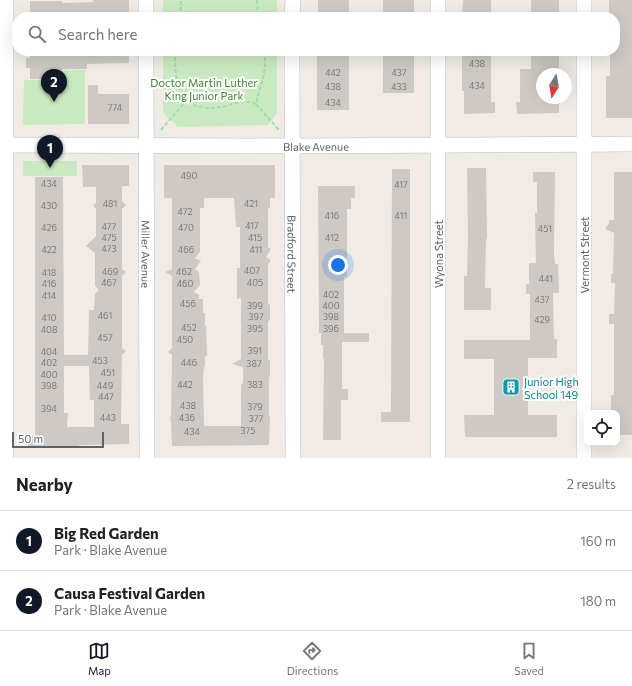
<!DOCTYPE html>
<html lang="en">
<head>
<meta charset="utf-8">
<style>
  :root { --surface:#fff; --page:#f6f6f6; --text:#222; --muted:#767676; --line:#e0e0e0; --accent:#111827 }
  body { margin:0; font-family:Commissioner,sans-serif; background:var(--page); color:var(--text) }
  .controls { position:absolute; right:12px; bottom:12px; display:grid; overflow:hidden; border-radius:8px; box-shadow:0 4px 16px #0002 }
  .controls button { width:36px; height:36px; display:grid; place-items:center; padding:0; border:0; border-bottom:1px solid var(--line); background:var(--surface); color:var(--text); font:20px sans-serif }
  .compass { position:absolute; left:536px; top:68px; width:36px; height:36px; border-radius:50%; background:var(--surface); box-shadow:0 4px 16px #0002; rotate:191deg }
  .scale { position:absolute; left:12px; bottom:10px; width:92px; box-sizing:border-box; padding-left:4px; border:2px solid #5d6367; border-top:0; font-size:11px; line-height:14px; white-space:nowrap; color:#5d6367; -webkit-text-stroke:3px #fff; paint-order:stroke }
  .you { position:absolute; left:338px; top:265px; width:14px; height:14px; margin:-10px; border:3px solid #fff; border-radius:50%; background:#1a73e8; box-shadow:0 0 0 6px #1a73e833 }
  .badge { display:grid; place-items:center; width:26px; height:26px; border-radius:50%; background:var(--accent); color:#fff; font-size:13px; font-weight:700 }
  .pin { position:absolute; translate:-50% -33px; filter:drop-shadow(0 1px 2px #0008) }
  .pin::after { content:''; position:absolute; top:21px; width:14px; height:12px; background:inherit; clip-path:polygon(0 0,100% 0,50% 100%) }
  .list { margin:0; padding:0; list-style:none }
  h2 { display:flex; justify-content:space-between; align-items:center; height:52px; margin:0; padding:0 16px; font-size:17px }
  h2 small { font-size:13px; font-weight:400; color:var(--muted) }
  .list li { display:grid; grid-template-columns:26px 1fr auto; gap:12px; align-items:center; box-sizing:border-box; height:60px; padding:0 16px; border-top:1px solid var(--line) }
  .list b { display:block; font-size:15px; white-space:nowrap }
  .list p { margin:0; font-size:13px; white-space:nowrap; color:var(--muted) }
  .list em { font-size:13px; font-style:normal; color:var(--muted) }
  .icon { flex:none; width:22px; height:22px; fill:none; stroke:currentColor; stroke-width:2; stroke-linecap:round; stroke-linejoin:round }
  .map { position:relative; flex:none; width:632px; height:458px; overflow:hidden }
  .search { position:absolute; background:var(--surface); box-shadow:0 4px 16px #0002; left:12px; right:12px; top:12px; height:44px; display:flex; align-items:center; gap:10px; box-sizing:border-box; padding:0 14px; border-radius:16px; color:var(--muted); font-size:15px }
  .sheet { height:172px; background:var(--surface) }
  nav { display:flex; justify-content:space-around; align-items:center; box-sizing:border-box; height:56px; border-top:1px solid var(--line); background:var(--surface); font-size:11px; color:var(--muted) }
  nav a { display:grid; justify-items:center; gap:2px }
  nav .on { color:var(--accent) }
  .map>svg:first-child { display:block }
</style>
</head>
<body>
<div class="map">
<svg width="632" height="458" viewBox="0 0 632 458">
  <rect width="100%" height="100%" fill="#f0ece5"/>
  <g fill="#c9eac0">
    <rect x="163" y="0" width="114" height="17"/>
    <polygon points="163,51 277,51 277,114 268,125 178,127 163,113"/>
    <polygon points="85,70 85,124 23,125 24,80 63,80 63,71"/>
    <rect x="23" y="161" width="54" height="15"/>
  </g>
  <g fill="#cec9c4" fill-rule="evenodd">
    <polygon points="93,0 129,0 129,17 30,17 30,1 62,1 62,3 93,2"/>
    <rect x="318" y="0" width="31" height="17"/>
    <rect x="383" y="0" width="31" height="17"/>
    <polygon points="463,0 491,0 491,17 462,17"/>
    <rect x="531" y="0" width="28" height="17"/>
    <polygon points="609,0 632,0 632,118 606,118 606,76 610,76 610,51 615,51 615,17 609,17"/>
    <polygon points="30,51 129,51 129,63 87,64 87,69 62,69 62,79 30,79 30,68 26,68 26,58 30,58"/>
    <rect x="317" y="51" width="32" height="59"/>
    <rect x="383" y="51" width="31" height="42"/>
    <polygon points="462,51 491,51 491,102 495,102 495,113 464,114 464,91 462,91"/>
    <polygon points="531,51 559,51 559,74 542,74 542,98 559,98 559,113 517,114 516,102 520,102 520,69 531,69"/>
    <polygon points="88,85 98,85 98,94 129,94 129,124 88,124"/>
    <path d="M82 165H129V186H122V201L126 205 122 209V269L126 272 122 276V348L126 351 122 355 121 424H129V444L79 445V447H28L27 436H35V177H63L64 355H88L89 310H94L95 294 99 290 95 286V253L86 246 96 236V209L93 205 96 203V187H83ZM64 366H89L90 400H94V427H67L68 413H64Z"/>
    <path d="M164 165H275V198H270V207L268 209V247L271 249 266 257 271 260 268 265V304L270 305V319L268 322V359L270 361V376L269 378V416L270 417 269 445 172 446 171 423 170 418 171 416 172 355 168 352 172 348V276L165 272 172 269V198H164ZM204 198H234L236 227H240V268H237V299L241 298V359L232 364 243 367V383L241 384V426H204L203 377 204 367H205V356H207L206 326H205V313H203V299H199V295L194 292 200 285 199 272 195 269 201 261 195 258 200 252V208H204Z"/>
    <polygon points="467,168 486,168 487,239 486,239 485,288 491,288 491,310 464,310 464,276 467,276 468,240"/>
    <polygon points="392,169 410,169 410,422 381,422 381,412 391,412"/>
    <polygon points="533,172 555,172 554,253 555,264 558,264 559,293 553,293 554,339 557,339 557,358 528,358 528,415 557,415 557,437 465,437 464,415 494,415 494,359 464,359 464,340 530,340 530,294 526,294 526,284 529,284 529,263 536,263 535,213 537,213 537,182 533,182"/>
    <polygon points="614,172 632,172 632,435 617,435 617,413 611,413 611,395 614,395 614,324 609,324 609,314 614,314 615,283 611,283 611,274 613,274 614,233 605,229 609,223 609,220 614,220"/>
    <polygon points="318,186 355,186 355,198 351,198 351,209 347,209 347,277 344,277 344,333 369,333 369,342 342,342 342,389 348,389 348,400 341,400 341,440 323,440 324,359 323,359 323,345 321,345 321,333 319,333"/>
  </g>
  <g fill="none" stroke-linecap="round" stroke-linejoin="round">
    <g stroke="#b6babd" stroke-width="16">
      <g id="street">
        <polyline points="6,0 6,458"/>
        <polyline points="146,17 146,0"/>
        <polyline points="292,17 293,0"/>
        <polyline points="438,17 438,0"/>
        <polyline points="584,17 584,0"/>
        <path id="s1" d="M146 51 147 458"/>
        <path id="s2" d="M292 51 293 458"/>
        <polyline points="438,51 438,458"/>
        <polyline points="584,51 584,458"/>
        <path id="s3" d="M0 145 292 146 632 144"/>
      </g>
    </g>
    <g stroke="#a2dca6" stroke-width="2" stroke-dasharray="4 2" stroke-linecap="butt">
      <polyline points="257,0 258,17"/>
      <polyline points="180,17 181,0"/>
      <path d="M175 51C174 88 181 116 226 106 236 103 245 99 256 104 260 84 268 73 264 51"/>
      <polyline points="256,104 279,130"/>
      <polyline points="161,130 186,101"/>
    </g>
    <use href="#street" stroke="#fff" stroke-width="15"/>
  </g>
  <defs>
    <g id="building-square" transform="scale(0.9)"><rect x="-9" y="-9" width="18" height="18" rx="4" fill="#0f9aa8" stroke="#fff"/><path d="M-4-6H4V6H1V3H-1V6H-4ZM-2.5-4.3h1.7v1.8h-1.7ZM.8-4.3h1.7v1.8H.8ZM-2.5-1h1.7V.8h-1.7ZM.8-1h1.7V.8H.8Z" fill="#fff"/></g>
  </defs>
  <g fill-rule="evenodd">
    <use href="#building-square" x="511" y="387"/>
  </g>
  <g text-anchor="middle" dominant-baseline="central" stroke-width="4" stroke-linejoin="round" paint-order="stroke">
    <g font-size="9" fill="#797c7e">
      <text x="477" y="63">438</text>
      <text x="333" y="72">442</text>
      <text x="399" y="72">437</text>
      <text x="477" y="85">434</text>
      <text x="333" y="86">438</text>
      <text x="399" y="86">433</text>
      <text x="333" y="102">434</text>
      <text x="115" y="107">774</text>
      <text x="189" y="175">490</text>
      <text x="49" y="183">434</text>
      <text x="401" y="184">417</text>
      <text x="110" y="203">481</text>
      <text x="251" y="203">421</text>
      <text x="49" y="205">430</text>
      <text x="185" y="211">472</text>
      <text x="332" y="215">416</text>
      <text x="401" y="215">411</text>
      <text x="252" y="225">417</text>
      <text x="109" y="226">477</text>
      <text x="49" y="227">426</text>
      <text x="186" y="227">470</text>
      <text x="545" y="228">451</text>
      <text x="109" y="237">475</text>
      <text x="255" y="237">415</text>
      <text x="332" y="237">412</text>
      <text x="109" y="248">473</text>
      <text x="49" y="249">422</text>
      <text x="186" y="249">466</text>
      <text x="256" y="249">411</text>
      <text x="252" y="270">407</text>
      <text x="110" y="271">469</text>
      <text x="184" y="271">462</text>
      <text x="49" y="272">418</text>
      <text x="546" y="278">441</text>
      <text x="109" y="282">467</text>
      <text x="255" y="282">405</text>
      <text x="49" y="283">416</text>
      <text x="185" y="283">460</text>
      <text x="331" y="294">402</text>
      <text x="49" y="295">414</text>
      <text x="542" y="299">437</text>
      <text x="188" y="303">456</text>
      <text x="255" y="305">399</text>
      <text x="331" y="305">400</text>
      <text x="105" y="315">461</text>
      <text x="256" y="316">397</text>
      <text x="331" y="316">398</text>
      <text x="49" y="317">410</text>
      <text x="542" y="319">429</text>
      <text x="189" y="327">452</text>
      <text x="255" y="328">395</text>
      <text x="331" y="328">396</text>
      <text x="49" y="329">408</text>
      <text x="105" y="337">457</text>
      <text x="185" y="339">450</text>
      <text x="255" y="350">391</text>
      <text x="49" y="351">404</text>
      <text x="100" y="360">453</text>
      <text x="49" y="362">402</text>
      <text x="189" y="362">446</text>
      <text x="254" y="363">387</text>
      <text x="108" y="372">451</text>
      <text x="49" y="374">400</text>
      <text x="185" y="384">442</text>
      <text x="255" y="384">383</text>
      <text x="49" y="385">398</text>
      <text x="105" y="385">449</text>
      <text x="106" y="396">447</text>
      <text x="188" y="405">438</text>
      <text x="255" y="406">379</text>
      <text x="49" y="408">394</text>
      <text x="108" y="417">443</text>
      <text x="187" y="417">436</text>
      <text x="256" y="418">377</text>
      <text x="248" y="430">375</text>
      <text x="192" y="431">434</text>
    </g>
    <g font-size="11" fill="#3c842e" stroke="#fff">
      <text x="204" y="82">Doctor Martin Luther<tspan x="204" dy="13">King Junior Park</tspan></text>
    </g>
    <g font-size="11" fill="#5d6367" stroke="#fff">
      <text stroke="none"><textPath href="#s3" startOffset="316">Blake Avenue</textPath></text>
      <text stroke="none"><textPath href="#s1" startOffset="203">Miller Avenue</textPath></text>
      <text stroke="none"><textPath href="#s2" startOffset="203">Bradford Street</textPath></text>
      <text transform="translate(438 254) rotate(-90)">Wyona Street</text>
      <text transform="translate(584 255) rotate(-90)">Vermont Street</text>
    </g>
    <g font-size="11" fill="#0d838f" stroke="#fff" text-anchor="start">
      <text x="524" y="381">Junior High<tspan x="524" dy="13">School 149</tspan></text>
    </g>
  </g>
</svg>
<div class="controls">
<button><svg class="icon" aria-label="locate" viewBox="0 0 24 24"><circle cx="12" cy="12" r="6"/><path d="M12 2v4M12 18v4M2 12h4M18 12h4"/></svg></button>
</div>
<svg class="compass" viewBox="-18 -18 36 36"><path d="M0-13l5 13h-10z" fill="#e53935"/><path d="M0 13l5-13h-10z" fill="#767676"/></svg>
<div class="scale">50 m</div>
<div class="you"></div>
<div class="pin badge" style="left:50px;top:168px">1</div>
<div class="pin badge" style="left:54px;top:102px">2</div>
<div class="search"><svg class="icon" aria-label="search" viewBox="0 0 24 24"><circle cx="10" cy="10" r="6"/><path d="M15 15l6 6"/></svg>Search here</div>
</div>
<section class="sheet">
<h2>Nearby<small>2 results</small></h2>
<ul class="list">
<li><span class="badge">1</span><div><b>Big Red Garden</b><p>Park · Blake Avenue</p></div><em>160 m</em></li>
<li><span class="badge">2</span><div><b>Causa Festival Garden</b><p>Park · Blake Avenue</p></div><em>180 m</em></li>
</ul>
</section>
<nav>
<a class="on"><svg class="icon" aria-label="map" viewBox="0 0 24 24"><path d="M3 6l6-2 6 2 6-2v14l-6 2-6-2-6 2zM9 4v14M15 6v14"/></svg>Map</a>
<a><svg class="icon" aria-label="directions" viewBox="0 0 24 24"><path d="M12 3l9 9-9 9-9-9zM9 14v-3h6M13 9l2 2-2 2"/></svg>Directions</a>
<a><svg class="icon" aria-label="saved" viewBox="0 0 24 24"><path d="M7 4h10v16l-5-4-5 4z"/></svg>Saved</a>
</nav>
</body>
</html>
